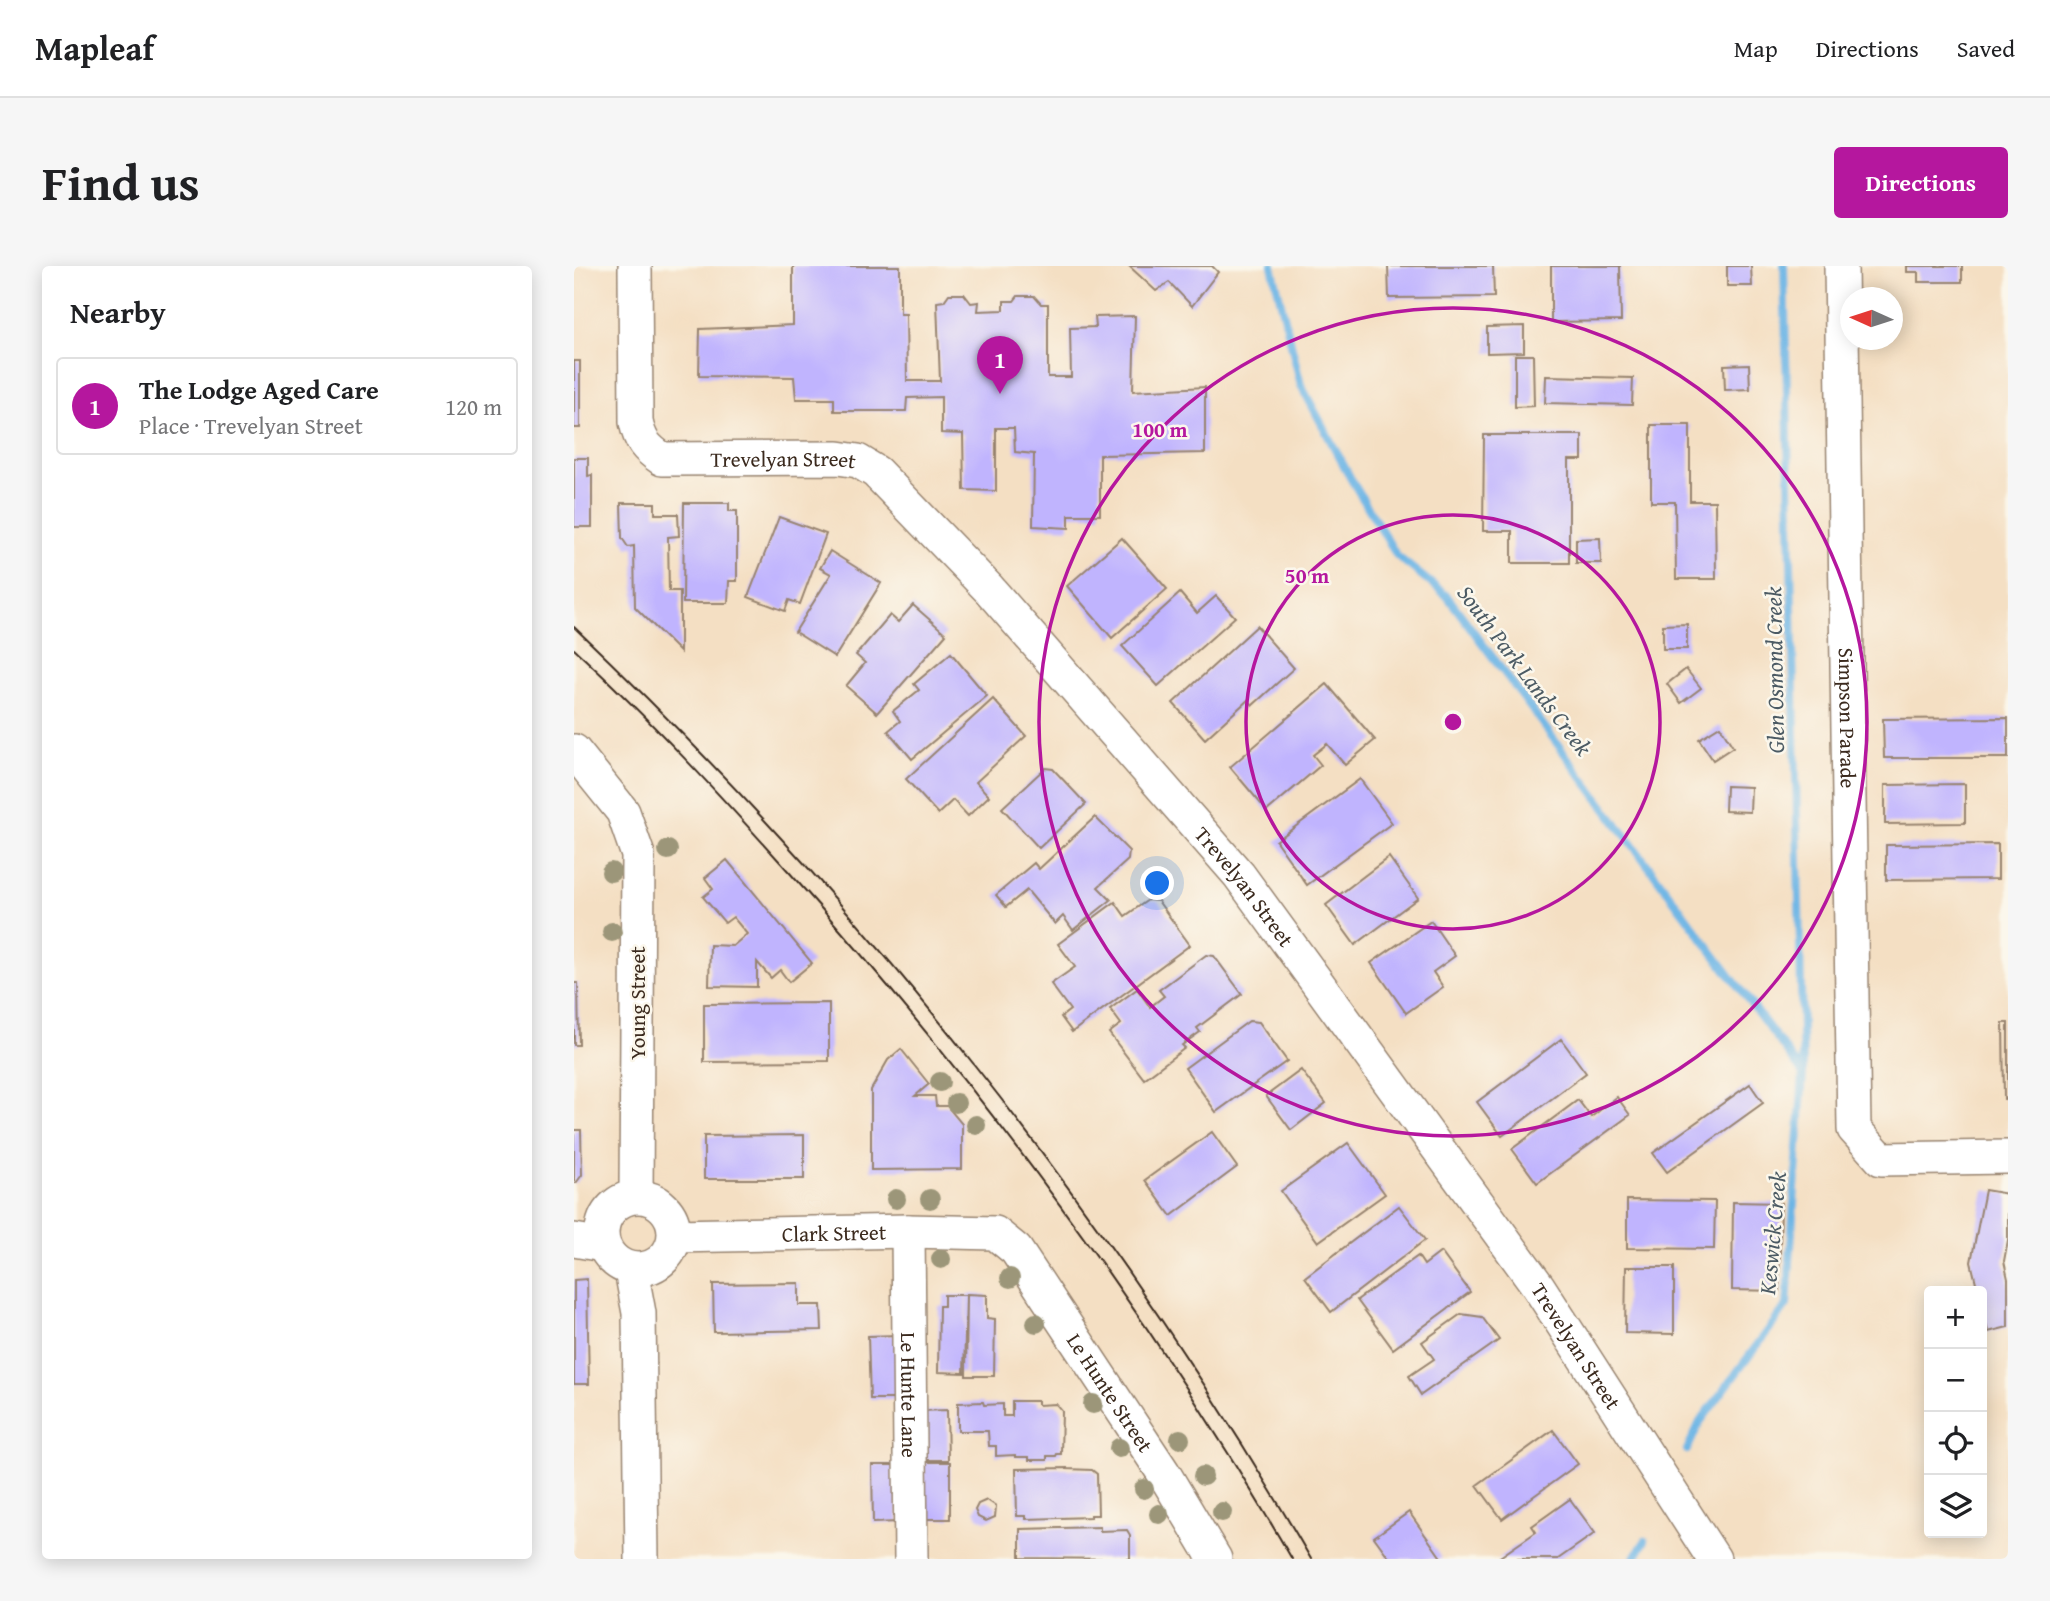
<!DOCTYPE html>
<html lang="en">
<head>
<meta charset="utf-8">
<style>
  :root { --surface:#fff; --page:#f6f6f6; --text:#202124; --muted:#757577; --line:#e0e0e0; --accent:#b5179e }
  body { margin:0; font-family:"Gentium Book Plus",serif; background:var(--page); color:var(--text) }
  .controls { position:absolute; right:21px; bottom:21px; display:grid; overflow:hidden; border-radius:7px; box-shadow:0 4px 18px #0003 }
  .controls button { width:63px; height:63px; display:grid; place-items:center; padding:0; border:0; border-bottom:2px solid var(--line); background:var(--surface); color:var(--text); font:35px sans-serif }
  .compass { position:absolute; left:1266px; top:21px; width:63px; height:63px; border-radius:50%; background:var(--surface); box-shadow:0 4px 18px #0003; rotate:273deg }
  .you { position:absolute; left:584px; top:618px; width:24px; height:24px; margin:-18px; border:5px solid #fff; border-radius:50%; background:#1a73e8; box-shadow:0 0 0 10px #1a73e833 }
  .badge { display:grid; place-items:center; width:46px; height:46px; border-radius:50%; background:var(--accent); color:#fff; font-size:23px; font-weight:700 }
  .pin { position:absolute; translate:-50% -58px; filter:drop-shadow(0 2px 4px #0008) }
  .pin::after { content:''; position:absolute; top:37px; width:24px; height:21px; background:inherit; clip-path:polygon(0 0,100% 0,50% 100%) }
  .list { margin:0; padding:0; list-style:none }
  h2 { display:flex; justify-content:space-between; align-items:center; height:91px; margin:0; padding:0 28px; font-size:30px }
  h2 small { font-size:23px; font-weight:400; color:var(--muted) }
  .list li { display:grid; grid-template-columns:46px 1fr auto; gap:21px; align-items:center; box-sizing:border-box; height:98px; margin:0 14px 14px; padding:0 14px; border:2px solid var(--line); border-radius:7px }
  .list b { display:block; font-size:26px; white-space:nowrap }
  .list p { margin:0; font-size:23px; white-space:nowrap; color:var(--muted) }
  .list em { font-size:23px; font-style:normal; color:var(--muted) }
  .icon { flex:none; width:38px; height:38px; fill:none; stroke:currentColor; stroke-width:2; stroke-linecap:round; stroke-linejoin:round }
  .map { position:relative; flex:none; width:1434px; height:1293px; overflow:hidden; border-radius:7px }
  header { display:flex; align-items:center; gap:42px; box-sizing:border-box; height:98px; padding:0 35px; background:var(--surface); border-bottom:2px solid var(--line) }
  header strong { font-size:33px }
  nav { display:flex; gap:38px; margin-inline-start:auto; font-size:24px }
  .intro { display:flex; align-items:center; justify-content:space-between; box-sizing:border-box; height:168px; padding:0 42px }
  h1 { margin:0; font-size:49px }
  .button { padding:18px 32px; border-radius:7px; background:var(--accent); color:#fff; font-size:24px; font-weight:700 }
  main { display:flex; gap:42px; padding:0 42px }
  aside { flex:1; background:var(--surface); border-radius:7px; box-shadow:0 4px 18px #0003 }
  .map>svg:first-child { display:block }
</style>
</head>
<body>
<header>
<strong>Mapleaf</strong>
<nav><a>Map</a><a>Directions</a><a>Saved</a></nav>
</header>
<div class="intro"><h1>Find us</h1><a class="button">Directions</a></div>
<main>
<aside>
<h2>Nearby<small></small></h2>
<ul class="list">
<li><span class="badge">1</span><div><b>The Lodge Aged Care</b><p>Place · Trevelyan Street</p></div><em>120 m</em></li>
</ul>
</aside>
<div class="map">
<svg width="1434" height="1293" viewBox="0 0 1434 1293">
  <rect width="100%" height="100%" fill="#fbf7ec"/>
  <filter id="ink" filterUnits="userSpaceOnUse"><feTurbulence type="fractalNoise" baseFrequency=".0143" numOctaves="2"/><feDisplacementMap in="SourceGraphic" scale="14" xChannelSelector="R" yChannelSelector="G"/><feConvolveMatrix kernelMatrix="1 2 1 2 8 2 1 2 1" color-interpolation-filters="sRGB"/></filter>
  <filter id="wash" filterUnits="userSpaceOnUse"><feTurbulence type="fractalNoise" baseFrequency=".00686" numOctaves="4" result="noise"/><feDisplacementMap in="SourceGraphic" scale="28" xChannelSelector="R" yChannelSelector="G"/><feGaussianBlur stdDeviation="1.57" result="paint"/><feColorMatrix in="noise" values="0 0 0 0 0 0 0 0 0 0 0 0 0 0 0 0 0 1.4 0 .05"/><feComposite in="paint" operator="in"/></filter>
  <g filter="url(#wash)">
    <rect width="100%" height="100%" fill="#f4dfc3"/>
    <g fill="none" stroke-linecap="round" stroke-linejoin="round">
      <g stroke="#6db5e5" stroke-width="8">
        <polyline points="698,0 727,119 778,215 823,290 873,330 1228,806"/>
        <polyline points="1113,1184 1126,1156 1213,1039 1229,807 1210,0"/>
        <polyline points="1060,1293 1071,1275"/>
      </g>
    </g>
    <g id="blocks">
      <g fill="#c0b4fe">
        <polygon points="219,0 326,0 326,48 332,48 333,115 366,115 363,36 370,35 375,28 390,28 397,37 405,36 404,45 430,44 430,35 440,35 444,30 460,30 467,38 474,38 474,111 497,111 496,62 522,61 521,51 561,50 559,125 631,121 631,187 526,189 526,249 495,249 495,262 459,260 460,188 441,186 440,162 422,162 422,225 390,224 389,168 367,167 367,131 333,132 332,145 260,145 260,133 222,133 220,111 125,110 126,63 219,59"/>
        <polygon points="555,0 638,0 644,6 618,40 595,16 582,25"/>
        <polygon points="814,0 919,0 920,31 815,32"/>
        <polygon points="977,0 1046,0 1047,55 977,56"/>
        <polygon points="1153,0 1177,0 1178,20 1153,20"/>
        <polygon points="1333,0 1388,0 1388,16 1344,16 1344,6 1333,6"/>
        <polygon points="950,60 950,86 913,87 913,61"/>
        <polygon points="941,89 959,89 960,140 941,141"/>
        <rect x="0" y="95" width="6" height="67"/>
        <polygon points="1175,98 1176,123 1151,124 1150,99"/>
        <polygon points="972,110 1059,112 1058,139 971,137"/>
        <polygon points="1077,159 1116,159 1116,235 1141,235 1142,313 1102,313 1101,236 1077,236"/>
        <polygon points="910,169 1008,169 1008,194 995,194 995,297 938,297 938,265 909,265"/>
        <polygon points="0,192 14,192 14,210 18,209 18,261 0,261"/>
        <polygon points="47,237 81,237 81,248 104,248 105,270 94,271 95,325 106,325 106,386 61,341 60,280 54,281 48,272"/>
        <polygon points="110,237 155,237 155,245 163,245 163,315 155,315 154,337 109,337"/>
        <polygon points="205,251 252,268 226,338 215,334 211,345 174,331"/>
        <polygon points="548,272 593,323 538,372 493,320"/>
        <polygon points="1026,272 1027,297 1002,297 1002,273"/>
        <polygon points="256,285 307,317 261,391 221,366 257,308 246,302"/>
        <polygon points="606,327 623,347 642,330 661,351 584,420 548,380"/>
        <polygon points="339,339 372,368 303,447 272,420 291,397 282,389 316,349 324,356"/>
        <polygon points="1113,358 1113,383 1089,383 1089,359"/>
        <polygon points="683,360 720,402 679,439 674,434 631,473 599,437"/>
        <polygon points="377,387 413,430 338,493 314,465 326,455 319,445 345,424 340,418"/>
        <polygon points="1112,403 1127,422 1107,437 1093,418"/>
        <polygon points="753,418 801,474 771,499 753,478 739,489 747,499 693,545 656,501"/>
        <polygon points="419,433 452,470 402,516 415,530 394,550 379,534 364,548 332,513"/>
        <polygon points="1434,452 1434,492 1310,492 1309,453"/>
        <polygon points="1146,460 1159,481 1139,494 1125,473"/>
        <polygon points="471,502 479,503 512,538 465,582 428,542"/>
        <polygon points="786,513 818,557 733,619 702,575"/>
        <polygon points="1391,518 1391,557 1311,558 1311,519"/>
        <polygon points="1152,520 1177,521 1176,546 1151,545"/>
        <polygon points="521,551 555,585 554,594 524,621 537,634 499,664 489,650 481,658 453,624 432,641 422,629 460,597 465,603"/>
        <polygon points="1424,578 1424,613 1312,614 1312,579"/>
        <polygon points="815,591 844,632 781,679 752,639"/>
        <polygon points="153,594 238,697 215,716 206,704 197,712 183,696 183,721 135,720 136,679 159,680 173,668 159,651 151,657 129,631 139,623 131,612"/>
        <polygon points="574,634 584,635 616,679 498,766 487,751 496,744 477,718 501,701 484,678 541,636 551,650"/>
        <polygon points="857,655 881,690 859,706 869,721 832,747 797,697"/>
        <polygon points="632,689 640,690 668,728 623,762 626,766 608,779 611,782 570,813 535,767 547,758 536,743 563,723 576,741 590,730 585,724"/>
        <polygon points="0,717 4,717 5,779 0,779"/>
        <polygon points="255,737 255,795 130,796 130,738"/>
        <polygon points="675,755 685,756 713,795 642,846 611,802"/>
        <polygon points="1429,757 1434,757 1434,833 1430,833"/>
        <polygon points="987,773 1012,807 928,870 903,836"/>
        <polygon points="327,783 355,818 341,830 361,830 362,840 373,840 388,858 388,903 297,904 297,824 314,794"/>
        <polygon points="727,804 752,837 717,864 692,830"/>
        <polygon points="1176,818 1189,837 1093,906 1079,887"/>
        <polygon points="1043,831 1056,849 963,917 938,883 1004,834 1017,851"/>
        <polygon points="0,864 7,864 8,909 2,917 0,917"/>
        <polygon points="638,866 663,901 597,950 571,914"/>
        <polygon points="230,869 230,913 130,913 130,870"/>
        <polygon points="774,877 811,928 744,976 707,925"/>
        <polygon points="1411,924 1434,928 1434,974 1430,995 1434,1013 1434,1061 1414,1066 1408,1040 1408,1025 1404,1025 1397,996"/>
        <polygon points="1053,934 1141,935 1140,983 1053,982"/>
        <polygon points="1159,936 1207,937 1205,1025 1158,1024"/>
        <polygon points="825,940 851,974 757,1046 731,1011"/>
        <polygon points="867,986 896,1026 819,1083 783,1034 844,990 850,999"/>
        <polygon points="1052,1001 1100,1001 1100,1068 1051,1067"/>
        <polygon points="13,1013 15,1118 0,1118 0,1014"/>
        <polygon points="225,1017 225,1039 247,1039 248,1064 140,1066 139,1018"/>
        <polygon points="393,1028 413,1029 413,1052 421,1053 420,1110 392,1110"/>
        <polygon points="370,1029 392,1029 390,1107 364,1106 365,1040 370,1040"/>
        <polygon points="887,1048 908,1051 925,1074 847,1129 835,1110 860,1093 848,1076"/>
        <polygon points="324,1069 325,1133 296,1133 294,1070"/>
        <polygon points="438,1135 464,1135 464,1139 482,1138 488,1145 487,1188 483,1188 482,1190 473,1190 473,1194 455,1194 455,1191 441,1191 441,1189 422,1190 422,1180 415,1180 414,1165 384,1165 384,1137 409,1136 410,1139 429,1138 429,1150 438,1150"/>
        <polygon points="373,1144 374,1194 348,1194 347,1145"/>
        <polygon points="979,1164 1004,1198 928,1253 903,1219"/>
        <polygon points="350,1196 376,1196 376,1253 351,1253"/>
        <polygon points="298,1199 323,1199 324,1256 299,1257"/>
        <polygon points="493,1202 493,1203 518,1204 523,1208 524,1249 517,1249 517,1251 452,1253 452,1250 443,1250 442,1203"/>
        <polygon points="996,1233 1021,1267 984,1293 923,1293 962,1266 958,1260"/>
        <polygon points="413,1234 422,1240 421,1251 412,1255 404,1251 401,1244 404,1238"/>
        <polygon points="835,1246 868,1293 816,1293 800,1271"/>
        <polygon points="526,1261 526,1265 553,1264 556,1269 556,1293 446,1292 446,1263"/>
      </g>
    </g>
  </g>
  <g filter="url(#ink)">
    <use href="#blocks" fill-opacity="0" stroke="#988470" stroke-width="2"/>
    <g fill="none" stroke-linecap="round" stroke-linejoin="round">
      <g stroke="#988470" stroke-width="36">
        <g id="minor">
          <path id="s1" d="M61 0 62 156C66 175 72 182 88 193L264 192 284 195 302 206 415 323 665 609 964 1020 1140 1293"/>
          <path id="s2" d="M1267 0 1280 863 1307 893 1434 891"/>
          <polyline points="0,485 49,546 64,589 62,930"/>
          <circle cx="64" cy="967" r="36"/>
          <path id="s3" d="M334 965 337 1293"/>
          <path id="s4" d="M101 970 334 965 421 967 442 984 589 1206 641 1293"/>
          <polyline points="0,974 29,979"/>
          <polyline points="57,1004 65,1047 68,1293"/>
        </g>
      </g>
      <use href="#minor" stroke="#fff" stroke-width="33"/>
      <g stroke="#3b2a1e" stroke-width="2">
        <path d="M0 361C288 635 538 949 737 1293"/>
        <path d="M0 383C76 453 146 529 215 606 405 818 575 1047 718 1293"/>
      </g>
    </g>
    <g fill="#9c9679">
      <circle cx="94" cy="584" r="10"/>
      <circle cx="37" cy="606" r="10"/>
      <circle cx="38" cy="666" r="10"/>
      <circle cx="366" cy="816" r="10"/>
      <circle cx="382" cy="837" r="10"/>
      <circle cx="402" cy="859" r="10"/>
      <circle cx="322" cy="933" r="10"/>
      <circle cx="356" cy="933" r="10"/>
      <circle cx="367" cy="993" r="10"/>
      <circle cx="436" cy="1012" r="10"/>
      <circle cx="462" cy="1057" r="10"/>
      <circle cx="519" cy="1138" r="10"/>
      <circle cx="606" cy="1173" r="10"/>
      <circle cx="545" cy="1182" r="10"/>
      <circle cx="629" cy="1210" r="10"/>
      <circle cx="570" cy="1223" r="10"/>
      <circle cx="648" cy="1246" r="10"/>
      <circle cx="585" cy="1248" r="10"/>
    </g>
  </g>
  <g fill="none" stroke="#b5179e" stroke-width="3.5">
    <circle cx="879" cy="456" r="207"/>
    <circle cx="879" cy="456" r="414"/>
  </g>
  <g text-anchor="middle" dominant-baseline="central" stroke-width="5" stroke-linejoin="round" paint-order="stroke">
    <g font-size="21" fill="#3b2a1e" stroke="#fbf7ec">
      <text stroke="none"><textPath href="#s1" startOffset="324">Trevelyan Street</textPath></text>
      <text stroke="none"><textPath href="#s2" startOffset="452">Simpson Parade</textPath></text>
      <text stroke="none"><textPath href="#s1" startOffset="975">Trevelyan Street</textPath></text>
      <text transform="translate(63 737) rotate(-90)">Young Street</text>
      <text stroke="none"><textPath href="#s4" startOffset="159">Clark Street</textPath></text>
      <text stroke="none"><textPath href="#s1" startOffset="1542">Trevelyan Street</textPath></text>
      <text stroke="none"><textPath href="#s4" startOffset="518">Le Hunte Street</textPath></text>
      <text stroke="none"><textPath href="#s3" startOffset="164">Le Hunte Lane</textPath></text>
    </g>
    <g font-size="23" font-style="italic" fill="#4c5b64" stroke="#fbf7ec">
      <text transform="translate(951 404) rotate(53)">South Park Lands Creek</text>
      <text transform="translate(1200 404) rotate(-91)">Glen Osmond Creek</text>
      <text transform="translate(1198 967) rotate(-85)">Keswick Creek</text>
    </g>
  </g>
  <circle cx="879" cy="456" r="10" fill="#b5179e" stroke="#fbf7ec" stroke-width="3.5"/>
  <g font-size="21" text-anchor="middle" font-weight="bold" fill="#b5179e" stroke="#fbf7ec" stroke-width="5" stroke-linejoin="round" paint-order="stroke">
    <text x="586" y="171">100 m</text>
    <text x="733" y="317">50 m</text>
  </g>
</svg>
<div class="controls">
<button>+</button>
<button>−</button>
<button><svg class="icon" aria-label="locate" viewBox="0 0 24 24"><circle cx="12" cy="12" r="6"/><path d="M12 2v4M12 18v4M2 12h4M18 12h4"/></svg></button>
<button><svg class="icon" aria-label="layers" viewBox="0 0 24 24"><path d="M12 4l9 5-9 5-9-5zM3 14l9 5 9-5"/></svg></button>
</div>
<svg class="compass" viewBox="-18 -18 36 36"><path d="M0-13l5 13h-10z" fill="#e53935"/><path d="M0 13l5-13h-10z" fill="#757577"/></svg>
<div class="you"></div>
<div class="pin badge" style="left:426px;top:128px">1</div>
</div>
</main>
</body>
</html>
